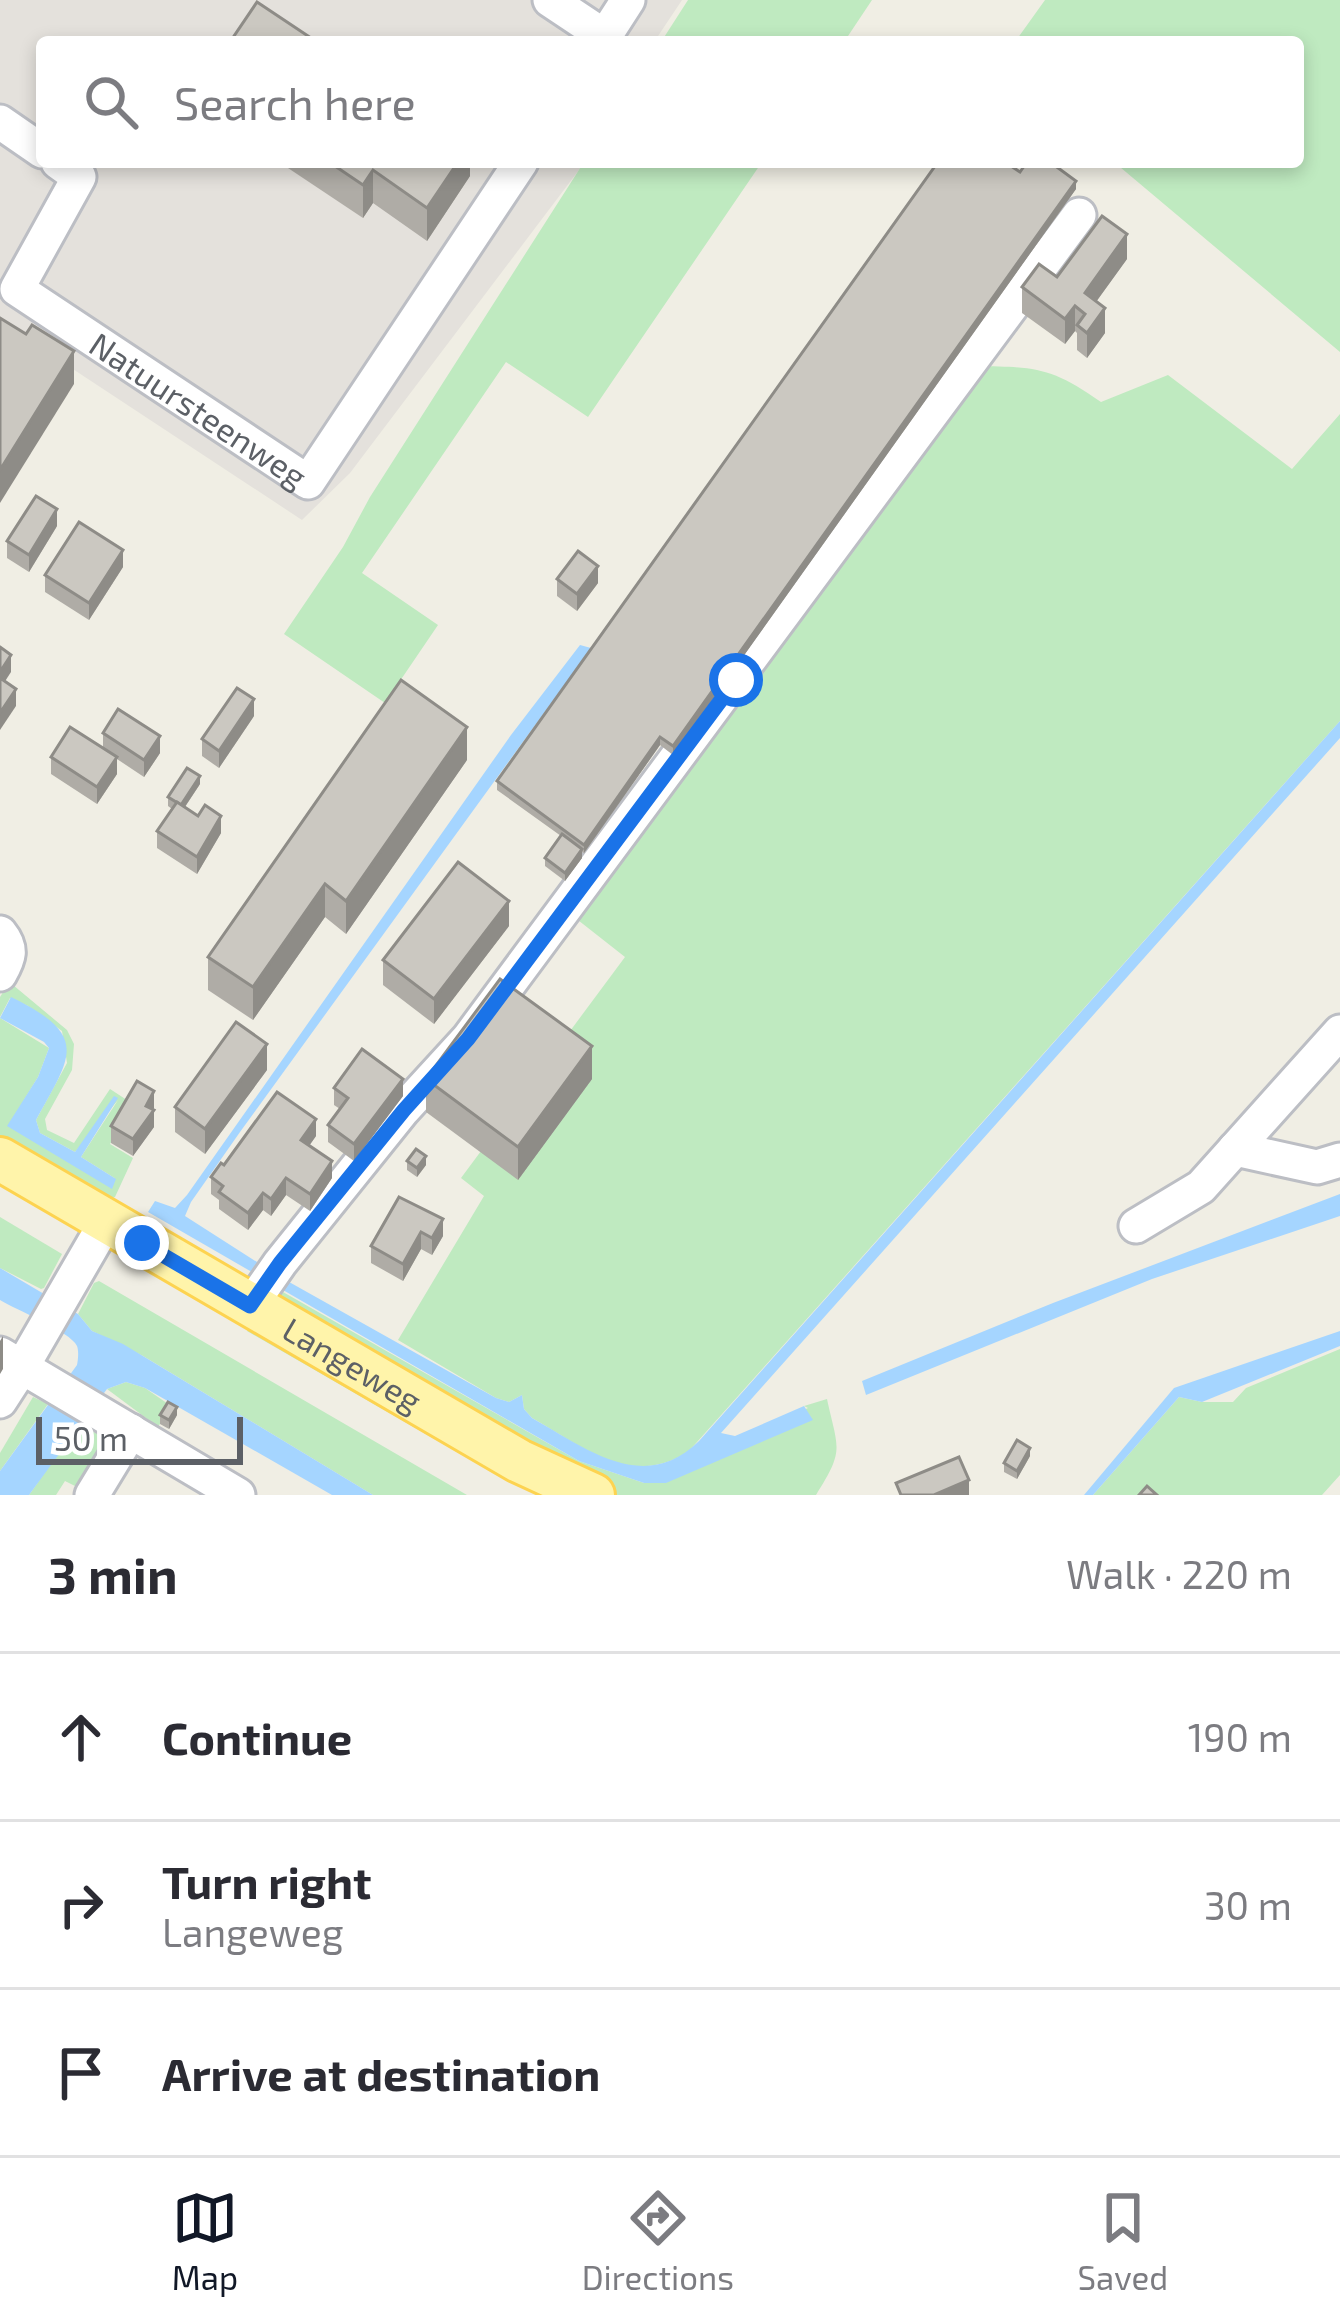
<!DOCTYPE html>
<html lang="en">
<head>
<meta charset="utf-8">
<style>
  :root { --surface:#fff; --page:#f7f7f7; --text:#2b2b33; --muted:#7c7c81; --line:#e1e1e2; --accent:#111827 }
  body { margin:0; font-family:"Exo 2",sans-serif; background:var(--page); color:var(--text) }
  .scale { position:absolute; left:36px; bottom:30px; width:207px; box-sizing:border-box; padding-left:12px; border:6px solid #5c6066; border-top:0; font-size:33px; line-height:42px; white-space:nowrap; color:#5c6066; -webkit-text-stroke:9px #fff; paint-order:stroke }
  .stop { position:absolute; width:36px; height:36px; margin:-27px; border:9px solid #1a73e8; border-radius:50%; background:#fff }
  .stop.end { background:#1a73e8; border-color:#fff; box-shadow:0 3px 12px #0008 }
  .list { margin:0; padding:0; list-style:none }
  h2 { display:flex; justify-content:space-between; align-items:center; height:156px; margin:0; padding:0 48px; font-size:51px }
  h2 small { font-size:39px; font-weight:400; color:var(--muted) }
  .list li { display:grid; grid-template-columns:78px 1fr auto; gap:36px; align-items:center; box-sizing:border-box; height:168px; padding:0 48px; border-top:3px solid var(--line) }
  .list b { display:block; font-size:45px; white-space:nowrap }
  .list p { margin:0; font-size:39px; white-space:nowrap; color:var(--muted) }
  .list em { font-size:39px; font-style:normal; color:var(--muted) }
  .icon { flex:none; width:66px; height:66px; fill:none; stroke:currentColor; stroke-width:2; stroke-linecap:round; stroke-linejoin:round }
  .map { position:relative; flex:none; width:1340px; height:1495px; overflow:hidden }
  .search { position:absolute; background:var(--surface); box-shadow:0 6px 18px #0003; left:36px; right:36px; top:36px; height:132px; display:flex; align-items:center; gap:30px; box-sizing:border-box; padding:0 42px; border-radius:12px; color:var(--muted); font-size:45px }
  .sheet { height:660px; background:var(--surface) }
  nav { display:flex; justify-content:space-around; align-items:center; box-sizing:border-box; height:168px; border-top:3px solid var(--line); background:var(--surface); font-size:33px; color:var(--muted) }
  nav a { display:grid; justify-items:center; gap:6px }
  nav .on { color:var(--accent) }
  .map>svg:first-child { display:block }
</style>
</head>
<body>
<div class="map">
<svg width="1340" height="1495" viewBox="0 0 1340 1495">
  <rect width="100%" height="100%" fill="#f0eee4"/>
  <polygon fill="#e4e1dc" points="0,0 682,0 654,42 42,42 42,162 585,162 350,473 302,520 0,321"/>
  <g fill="#bfeac0">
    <polygon points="688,0 872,0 844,42 661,42"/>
    <polygon points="1045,0 1340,0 1340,352 1114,162 1298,162 1298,42 1015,42"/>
    <polygon points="584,162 762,162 588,417 506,362 362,573 438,625 385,703 284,634 343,547 370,497"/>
    <path d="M976 366C1036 367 1051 367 1101 402L1168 375 1292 469 1340 414V721L689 1451C631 1489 585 1448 532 1418L524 1409 522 1395 509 1402 496 1398 398 1340 484 1196 461 1178 625 957 569 913Z"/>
    <polygon points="13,985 67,1030 74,1044 72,1070 45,1119 47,1130 74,1143 110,1089 133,1104 110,1144 133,1158 115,1197 104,1201 0,1139 0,1018 49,1048 38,1077 8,1126 116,1179 81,1157 118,1100 75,1152 40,1133 36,1120 67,1063 62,1031 28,1006 10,998 0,1017 0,997 7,986"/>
    <polygon points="0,1217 62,1254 44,1288 41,1289 0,1268"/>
    <polygon points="99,1281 467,1495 373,1495 143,1356 92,1331 78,1314 94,1283"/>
    <path d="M276 1288 579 1461 644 1483 808 1408 804 1406 827 1399C838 1450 845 1449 816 1495H611L277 1297Z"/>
    <polygon points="252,1324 512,1477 511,1483 247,1331"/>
    <polygon points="1340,1349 1340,1475 1322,1495 1093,1495 1179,1397 1202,1402 1233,1402 1246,1388"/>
    <polygon points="126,1382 145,1388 171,1406 158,1427 107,1389"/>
    <polygon points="33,1397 48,1404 0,1471 0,1453"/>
    <polygon points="84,1426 99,1435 102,1444 77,1487 65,1481 56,1495 29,1495 77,1427"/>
  </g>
  <g fill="#a5d5ff">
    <path d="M580 645 591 648 240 1132 191 1202 185 1216 282 1278 496 1398 509 1402 522 1395 524 1409 532 1418C587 1449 644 1495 699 1441L1340 721V738L721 1433 735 1436 804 1406 813 1420 666 1483H644L579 1461 148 1212 155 1201 175 1208 187 1195 511 735Z"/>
    <path d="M11 997C91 1036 71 1056 36 1120L40 1133 75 1152 114 1096 118 1098 81 1157 116 1179 112 1189 7 1126 38 1077 49 1048 44 1042 0 1018Z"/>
    <polygon points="1340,1194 1340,1216 1152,1279 866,1395 862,1381 1053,1303"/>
    <path d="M0 1268 78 1314 92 1331 123 1344 373 1495H332L145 1388 126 1382 107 1389 29 1495H0V1471L77 1365C78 1360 79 1351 77 1346 70 1331 16 1310 0 1300Z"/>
    <polygon points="1340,1331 1340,1346 1202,1402 1179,1397 1093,1495 1084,1495 1174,1388"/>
  </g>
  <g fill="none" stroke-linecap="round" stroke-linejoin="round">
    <g stroke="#bcbec4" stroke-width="39">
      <g id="minor">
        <polyline points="550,0 604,36"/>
        <polyline points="601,42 628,0"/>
        <polyline points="0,122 42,151"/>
        <path id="s1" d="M58 162 79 177 17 289 308 482 521 162"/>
        <path d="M0 933C13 949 9 958 0 974"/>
        <polyline points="1235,1149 1317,1167 1340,1160"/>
        <polyline points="1136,1226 1201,1187 1340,1032"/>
        <polyline points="250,1306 280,1263 403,1110 468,1039 1079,215"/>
        <polyline points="0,1354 22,1367 106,1222"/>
        <polyline points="0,1401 22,1367 238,1495"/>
        <polyline points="92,1495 131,1431"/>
      </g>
    </g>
    <g stroke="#fdd350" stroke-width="48">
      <g id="major">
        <path id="s2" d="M0 1159 519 1461 593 1495"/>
      </g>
    </g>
    <use href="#minor" stroke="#fff" stroke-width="33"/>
    <use href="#major" stroke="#fff4aa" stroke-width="42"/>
  </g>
  <g fill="#afaca6">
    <polygon points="279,162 470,162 470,176 427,241 373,203 363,218"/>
    <polygon points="1020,172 1076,189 673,755 660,745 584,853 582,852 582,858 565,881 545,866 545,858 561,836 497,790 497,781"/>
    <polygon points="1127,259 1096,302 1105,333 1087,358 1077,350 1077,333 1075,331 1065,344 1022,313 1022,287"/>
    <polygon points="57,526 29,572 7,558 7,541"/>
    <polygon points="123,567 89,620 45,592 45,575"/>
    <polygon points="557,579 598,583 577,611 557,596"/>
    <polygon points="254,716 219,768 202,756 202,739"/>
    <polygon points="103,733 160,753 144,777 117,759 117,774 97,804 51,774 51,757 103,748"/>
    <polygon points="467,760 346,934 325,917 253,1020 208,990 208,957"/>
    <polygon points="200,784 185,807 221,833 197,874 157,848 157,831 172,809 168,806 168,797"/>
    <polygon points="509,926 434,1024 383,985 383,960"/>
    <polygon points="267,1070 205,1154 175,1132 175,1107"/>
    <polygon points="426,1079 592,1079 518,1180 426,1112"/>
    <polygon points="334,1088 403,1096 354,1161 328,1142 328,1125 340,1109 334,1105"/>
    <polygon points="154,1108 154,1127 133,1156 111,1143 111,1126"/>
    <polygon points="316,1136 309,1146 332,1178 310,1211 286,1195 271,1216 263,1210 248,1230 219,1209 219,1200 211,1194 211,1177 224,1165"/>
    <polygon points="407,1161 426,1165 417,1177 407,1170"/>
    <polygon points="443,1219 443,1236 432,1255 421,1249 403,1281 371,1263 371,1246"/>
    <polygon points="160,1415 177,1415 169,1429 160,1424"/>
    <polygon points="1030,1456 1017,1479 1004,1472 1004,1463"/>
  </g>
  <g fill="#8e8c87">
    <polygon points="458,162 470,162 470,176 427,241 427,208"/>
    <polygon points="373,170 373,203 363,218 363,185"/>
    <polygon points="1076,181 1076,189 673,755 673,746"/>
    <polygon points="1127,234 1127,259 1085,317 1085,293"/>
    <polygon points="1075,306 1075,331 1065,344 1065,319"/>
    <polygon points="1105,308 1105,333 1087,358 1087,333"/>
    <polygon points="74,351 74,384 0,503 0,470"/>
    <polygon points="57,509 57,526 29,572 29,555"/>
    <polygon points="123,550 123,567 89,620 89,603"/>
    <polygon points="598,566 598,583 577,611 577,594"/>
    <polygon points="11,655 11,672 0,689 0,672"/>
    <polygon points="16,689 16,706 0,730 0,713"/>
    <polygon points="254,699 254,716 219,768 219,751"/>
    <polygon points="467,727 467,760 346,934 346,901"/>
    <polygon points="160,736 160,753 144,777 144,760"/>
    <polygon points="660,737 660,745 584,853 584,845"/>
    <polygon points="117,757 117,774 97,804 97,787"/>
    <polygon points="200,776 200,784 180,814 180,805"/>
    <polygon points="221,816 221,833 197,874 197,857"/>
    <polygon points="582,849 582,858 565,881 565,873"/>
    <polygon points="325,884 325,917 253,1020 253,987"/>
    <polygon points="509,901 509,926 434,1024 434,999"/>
    <polygon points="267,1044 267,1070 205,1154 205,1129"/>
    <polygon points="592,1046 592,1079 518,1180 518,1147"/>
    <polygon points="403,1079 403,1096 354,1161 354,1144"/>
    <polygon points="154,1091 154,1108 147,1120 154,1110 154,1127 133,1156 133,1139 146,1106"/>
    <polygon points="316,1119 316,1136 301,1157 301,1140"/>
    <polygon points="426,1156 426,1165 417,1177 417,1168"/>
    <polygon points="332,1161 332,1178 310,1211 310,1194"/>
    <polygon points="286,1178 286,1195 271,1216 271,1199"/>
    <polygon points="263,1193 263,1210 248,1230 248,1213"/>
    <polygon points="443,1219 443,1236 432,1255 432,1238"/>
    <polygon points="421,1232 421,1249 403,1281 403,1264"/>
    <polygon points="3,1336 3,1369 0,1374 0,1341"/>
    <polygon points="177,1407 177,1415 169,1429 169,1420"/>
    <polygon points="1030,1448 1030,1456 1017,1479 1017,1471"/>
    <polygon points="969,1480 969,1495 934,1495"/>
  </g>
  <g fill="#cbc8c1" stroke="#8e8c87" stroke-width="3">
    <polygon points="257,2 317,42 230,42"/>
    <polygon points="329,162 458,162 427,208 373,170 363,185"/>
    <polygon points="938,162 1005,162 1020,172 1027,162 1050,162 1076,181 673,746 660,737 584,845 497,781"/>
    <polygon points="1102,216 1127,234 1085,293 1105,308 1087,333 1077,325 1085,314 1075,306 1065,319 1022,287 1039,264 1057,277"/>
    <polygon points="0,318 26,334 32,325 74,351 0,470"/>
    <polygon points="36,496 57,509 29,555 7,541"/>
    <polygon points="79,522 123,550 89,603 45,575"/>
    <polygon points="578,551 598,566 577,594 557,579"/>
    <polygon points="0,647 11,655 0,672"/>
    <polygon points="0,678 16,689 0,713"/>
    <polygon points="401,680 467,727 346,901 325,884 253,987 208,957"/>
    <polygon points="237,688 254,699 219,751 202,739"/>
    <polygon points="118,709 160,736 144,760 103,733"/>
    <polygon points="70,727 117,757 97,787 51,757"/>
    <polygon points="187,768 200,776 181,805 168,797"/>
    <polygon points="177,802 198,816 205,805 221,816 197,857 157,831"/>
    <polygon points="562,834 582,849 565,873 545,858"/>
    <polygon points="458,862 509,901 434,999 383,960"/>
    <polygon points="500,979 592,1046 518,1147 426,1079"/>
    <polygon points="236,1022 267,1044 205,1129 175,1107"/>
    <polygon points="362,1049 403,1079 354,1144 328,1125 348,1098 334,1088"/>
    <polygon points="137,1081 154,1091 146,1106 154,1110 133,1139 111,1126"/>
    <polygon points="277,1092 316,1119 301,1140 332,1161 310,1194 286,1178 271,1199 263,1193 248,1213 219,1192 223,1186 211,1177 221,1163 224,1165"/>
    <polygon points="416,1149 426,1156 417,1168 407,1161"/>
    <polygon points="399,1197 443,1219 432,1238 421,1232 403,1264 371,1246"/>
    <polygon points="168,1402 177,1407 169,1420 160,1415"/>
    <polygon points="1017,1440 1030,1448 1017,1471 1004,1463"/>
    <polygon points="959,1457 969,1480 934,1495 901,1495 896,1483"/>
    <polygon points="1147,1486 1157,1495 1139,1495"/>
  </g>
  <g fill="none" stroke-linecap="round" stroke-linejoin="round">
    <polyline stroke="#1a73e8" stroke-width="15" points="142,1243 250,1306 280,1263 404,1110 468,1039 736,680"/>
  </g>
  <g text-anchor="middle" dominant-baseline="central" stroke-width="12" stroke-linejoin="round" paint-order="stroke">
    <g font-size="33" fill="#5c6066" stroke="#fff">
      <text stroke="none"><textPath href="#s1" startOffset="372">Natuursteenweg</textPath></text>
      <text stroke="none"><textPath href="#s2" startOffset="408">Langeweg</textPath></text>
    </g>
  </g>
</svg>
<div class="scale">50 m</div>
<div class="stop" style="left:736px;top:680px"></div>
<div class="stop end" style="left:142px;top:1243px"></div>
<div class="search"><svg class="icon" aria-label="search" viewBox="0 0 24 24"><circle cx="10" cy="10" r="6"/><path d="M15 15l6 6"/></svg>Search here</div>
</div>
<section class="sheet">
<h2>3 min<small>Walk · 220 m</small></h2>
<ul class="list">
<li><svg class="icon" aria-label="ahead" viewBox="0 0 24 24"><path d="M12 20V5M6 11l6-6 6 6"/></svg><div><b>Continue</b></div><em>190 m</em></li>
<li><svg class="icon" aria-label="right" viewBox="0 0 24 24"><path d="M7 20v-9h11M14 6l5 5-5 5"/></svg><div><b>Turn right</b><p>Langeweg</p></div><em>30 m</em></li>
<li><svg class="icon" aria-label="arrive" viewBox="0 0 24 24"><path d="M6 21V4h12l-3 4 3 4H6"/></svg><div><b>Arrive at destination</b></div></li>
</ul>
</section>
<nav>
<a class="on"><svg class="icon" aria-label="map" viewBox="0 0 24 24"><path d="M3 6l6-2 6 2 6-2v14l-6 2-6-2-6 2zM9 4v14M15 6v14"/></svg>Map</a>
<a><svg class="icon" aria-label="directions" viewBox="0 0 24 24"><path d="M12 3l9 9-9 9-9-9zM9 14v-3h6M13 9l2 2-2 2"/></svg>Directions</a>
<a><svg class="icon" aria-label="saved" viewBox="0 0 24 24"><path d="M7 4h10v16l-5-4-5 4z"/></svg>Saved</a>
</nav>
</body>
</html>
